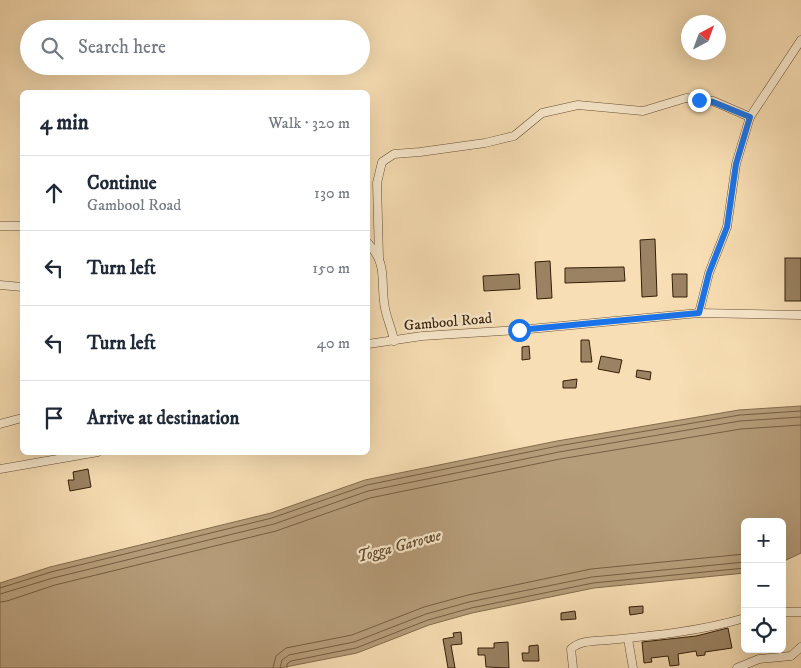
<!DOCTYPE html>
<html lang="en">
<head>
<meta charset="utf-8">
<style>
  :root { --surface:#fff; --page:#f6f6f7; --text:#1f2937; --muted:#747a83; --line:#e0e1e3 }
  body { margin:0; font-family:"IM FELL DW Pica",serif; background:var(--page); color:var(--text) }
  .controls { position:absolute; right:15px; bottom:15px; display:grid; overflow:hidden; border-radius:8px; box-shadow:0 5px 20px #0002 }
  .controls button { width:45px; height:45px; display:grid; place-items:center; padding:0; border:0; border-bottom:1px solid var(--line); background:var(--surface); color:var(--text); font:25px sans-serif }
  .compass { position:absolute; left:681px; top:15px; width:45px; height:45px; border-radius:50%; background:var(--surface); box-shadow:0 5px 20px #0002; rotate:41deg }
  .stop { position:absolute; width:15px; height:15px; margin:-11px; border:4px solid #1a73e8; border-radius:50%; background:#fff }
  .stop.end { background:#1a73e8; border-color:#fff; box-shadow:0 1px 5px #0008 }
  .list { margin:0; padding:0; list-style:none }
  h2 { display:flex; justify-content:space-between; align-items:center; height:65px; margin:0; padding:0 20px; font-size:21px }
  h2 small { font-size:16px; font-weight:400; color:var(--muted) }
  .list li { display:grid; grid-template-columns:32px 1fr auto; gap:15px; align-items:center; box-sizing:border-box; height:75px; padding:0 20px; border-top:1px solid var(--line) }
  .list b { display:block; font-size:19px; white-space:nowrap }
  .list p { margin:0; font-size:16px; white-space:nowrap; color:var(--muted) }
  .list em { font-size:16px; font-style:normal; color:var(--muted) }
  .icon { flex:none; width:28px; height:28px; fill:none; stroke:currentColor; stroke-width:2; stroke-linecap:round; stroke-linejoin:round }
  .map { position:relative; flex:none; width:801px; height:668px; overflow:hidden }
  .search { position:absolute; background:var(--surface); box-shadow:0 5px 20px #0002; left:20px; top:20px; width:350px; height:55px; display:flex; align-items:center; gap:12px; box-sizing:border-box; padding:0 18px; border-radius:28px; color:var(--muted); font-size:19px }
  .panel { position:absolute; background:var(--surface); box-shadow:0 5px 20px #0002; left:20px; top:90px; width:350px; height:365px; border-radius:8px }
  .map>svg:first-child { display:block }
</style>
</head>
<body>
<div class="map">
<svg width="801" height="668" viewBox="0 0 801 668">
  <rect width="100%" height="100%" fill="#f8deb4"/>
  <filter id="stains"><feTurbulence type="fractalNoise" baseFrequency=".004" numOctaves="4"/><feColorMatrix values="0 0 0 0 .2 0 0 0 0 .09 0 0 0 0 .02 0 0 0 .5 -.17"/></filter>
  <radialGradient id="worn" r=".72"><stop offset=".6" stop-color="#630" stop-opacity="0"/><stop offset="1" stop-color="#630" stop-opacity=".3"/></radialGradient>
  <polygon fill="#b69d7a" stroke="#826b4d" points="801,406 801,553 782,562 782,522 745,522 745,573 594,588 472,613 429,625 357,653 280,668 0,668 0,583 50,567 271,513 365,480 557,441 739,410"/>
  <g fill="none" stroke-linecap="round" stroke-linejoin="round">
    <g stroke="#765e42" stroke-width="1">
      <polyline points="0,588 51,572 272,518 367,485 558,446 740,415 801,411"/>
      <polyline points="0,594 53,578 274,524 368,491 559,452 740,421 801,417"/>
      <polyline points="0,602 7,601 55,585 276,531 370,498 560,459 741,429 801,425"/>
      <polyline points="273,668 276,656 286,648 352,635 424,607 468,595 591,569 745,554"/>
      <polyline points="280,668 282,660 289,655 354,642 426,614 469,602 592,577 745,562"/>
      <polyline points="287,668 287,664 291,661 356,648 428,620 471,608 593,583 745,568"/>
    </g>
  </g>
  <g fill="#9a8262" stroke="#351f09">
    <polygon points="655,239 657,296 642,297 640,240"/>
    <rect x="785" y="258" width="16" height="43"/>
    <polygon points="550,261 552,298 537,299 535,262"/>
    <polygon points="624,267 625,281 565,283 565,268"/>
    <polygon points="519,274 520,289 484,291 483,276"/>
    <polygon points="672,274 687,274 687,297 673,297"/>
    <polygon points="581,340 589,340 592,362 581,362"/>
    <polygon points="529,346 530,359 522,360 522,347"/>
    <polygon points="601,356 622,360 619,373 598,369"/>
    <polygon points="637,370 651,372 650,380 636,377"/>
    <polygon points="577,379 576,388 563,388 563,381"/>
    <polygon points="88,469 91,487 70,491 68,480 74,480 73,472"/>
    <polygon points="643,606 643,613 630,615 629,607"/>
    <polygon points="575,611 576,619 561,620 561,613"/>
    <polygon points="728,628 732,648 705,652 705,655 697,656 696,651 678,654 679,665 670,666 668,656 651,658 652,662 644,663 642,642 696,636"/>
    <polygon points="461,632 462,644 451,645 455,668 448,668 443,639 454,637 453,633"/>
    <polygon points="508,642 509,668 486,667 485,655 478,655 478,648 494,648 494,643"/>
    <polygon points="538,645 539,661 523,661 522,653 529,653 529,646"/>
  </g>
  <g fill="none" stroke-linecap="round" stroke-linejoin="round">
    <g stroke="#664f34" stroke-width="9">
      <g id="minor">
        <polyline points="0,226 22,226"/>
        <path d="M368 243C387 264 381 277 384 302 385 315 392 328 394 341"/>
        <polyline points="379,258 377,183 382,162 394,154 420,152 485,143 514,136 542,113 578,105 643,111 686,98 713,101 750,117"/>
        <polyline points="0,285 22,287"/>
        <polyline points="699,313 709,273 727,227 736,164 750,117 801,40"/>
        <polyline points="368,344 422,336 519,330 699,313 801,315"/>
        <polyline points="0,424 22,418"/>
        <polyline points="0,469 98,452"/>
        <polyline points="782,612 801,612"/>
        <polyline points="628,639 633,668"/>
        <path d="M573 668 571 649C580 640 596 641 608 640 653 636 701 631 745 618"/>
        <polyline points="737,668 759,659 791,656 801,647"/>
      </g>
    </g>
    <use href="#minor" stroke="#faeace" stroke-width="8"/>
  </g>
  <g fill="none" stroke-linecap="round" stroke-linejoin="round">
    <polyline stroke="#1a73e8" stroke-width="6" points="519,330 699,313 709,273 727,227 736,164 750,117 713,102 699,100"/>
  </g>
  <g text-anchor="middle" dominant-baseline="central" stroke-width="4.5" stroke-linejoin="round" paint-order="stroke">
    <g font-size="15" fill="#351f09" stroke="#faeace">
      <text transform="translate(448 322) rotate(-5)">Gambool Road</text>
    </g>
    <g font-size="16" font-style="italic" fill="#624b31" stroke="#faeace">
      <text transform="translate(399 546) rotate(-15)">Togga Garowe</text>
    </g>
  </g>
  <rect width="100%" height="100%" filter="url(#stains)"/>
  <rect width="100%" height="100%" fill="url(#worn)"/>
</svg>
<div class="controls">
<button>+</button>
<button>−</button>
<button><svg class="icon" aria-label="locate" viewBox="0 0 24 24"><circle cx="12" cy="12" r="6"/><path d="M12 2v4M12 18v4M2 12h4M18 12h4"/></svg></button>
</div>
<svg class="compass" viewBox="-18 -18 36 36"><path d="M0-13l5 13h-10z" fill="#e53935"/><path d="M0 13l5-13h-10z" fill="#747a83"/></svg>
<div class="stop" style="left:519px;top:330px"></div>
<div class="stop end" style="left:699px;top:100px"></div>
<div class="search"><svg class="icon" aria-label="search" viewBox="0 0 24 24"><circle cx="10" cy="10" r="6"/><path d="M15 15l6 6"/></svg>Search here</div>
<section class="panel">
<h2>4 min<small>Walk · 320 m</small></h2>
<ul class="list">
<li><svg class="icon" aria-label="ahead" viewBox="0 0 24 24"><path d="M12 20V5M6 11l6-6 6 6"/></svg><div><b>Continue</b><p>Gambool Road</p></div><em>130 m</em></li>
<li><svg class="icon" aria-label="left" viewBox="0 0 24 24"><path d="M17 20v-9H6M10 6l-5 5 5 5"/></svg><div><b>Turn left</b></div><em>150 m</em></li>
<li><svg class="icon" aria-label="left" viewBox="0 0 24 24"><path d="M17 20v-9H6M10 6l-5 5 5 5"/></svg><div><b>Turn left</b></div><em>40 m</em></li>
<li><svg class="icon" aria-label="arrive" viewBox="0 0 24 24"><path d="M6 21V4h12l-3 4 3 4H6"/></svg><div><b>Arrive at destination</b></div></li>
</ul>
</section>
</div>
</body>
</html>
